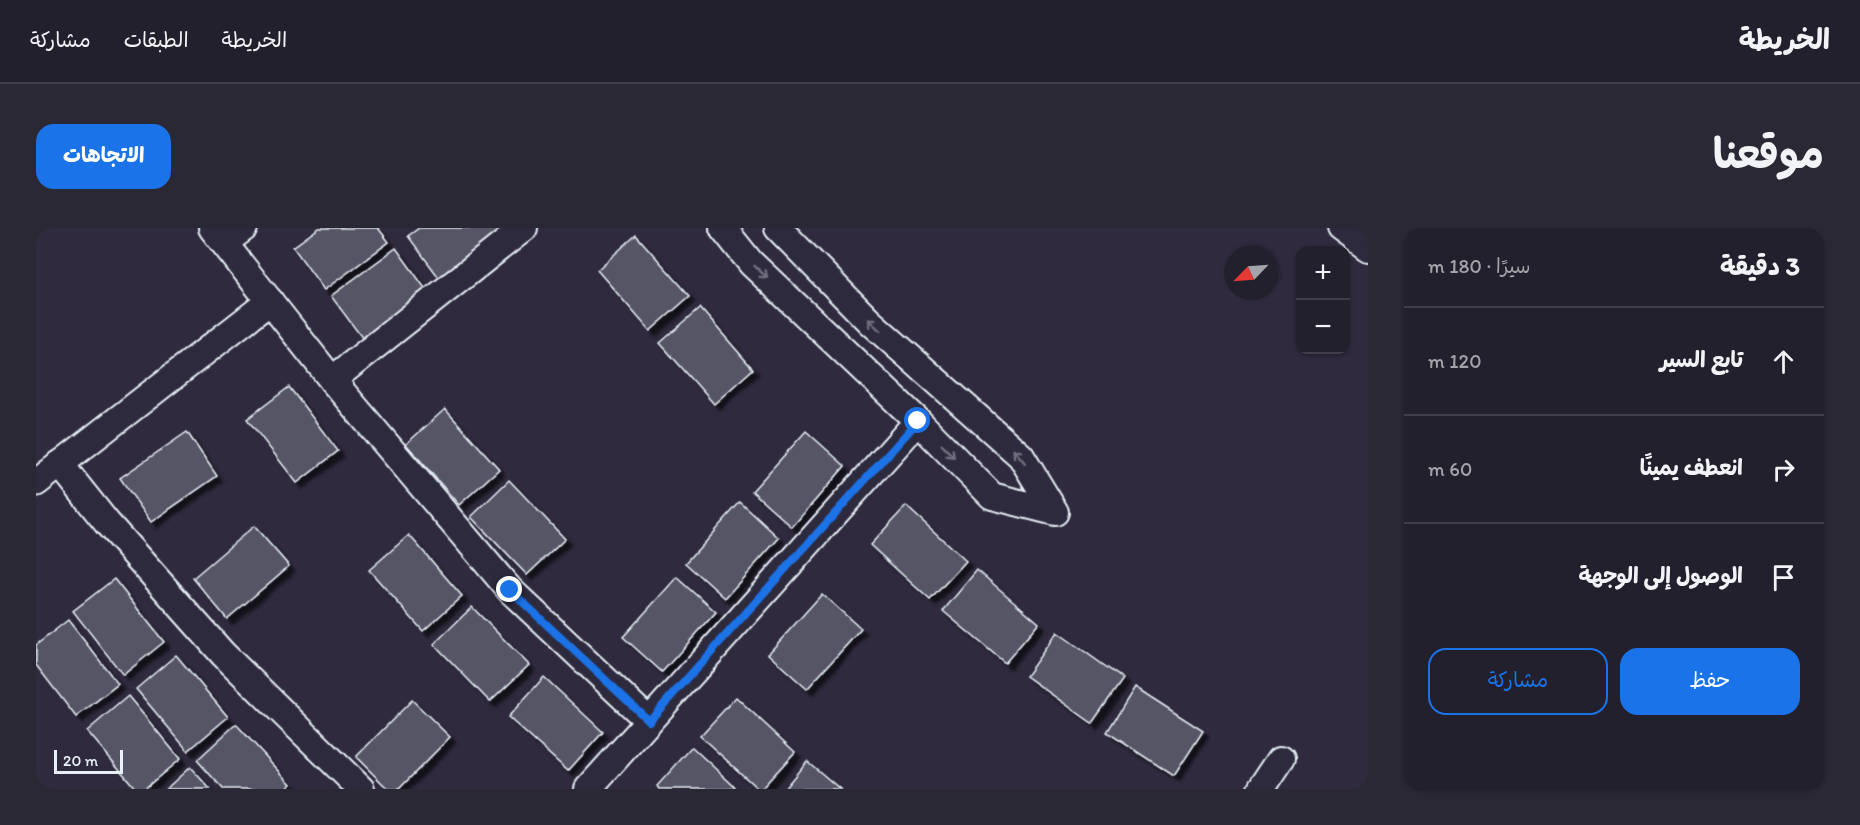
<!DOCTYPE html>
<html lang="ar">
<head>
<meta charset="utf-8">
<style>
  :root { --surface:#23202e; --page:#2b2836; --text:#f1f3f6; --muted:#a3a3aa; --line:#403e4a; --accent:#1a73e8 }
  body { margin:0; font-family:Itim,"Playpen Sans Arabic",sans-serif; background:var(--page); color:var(--text); direction:rtl }
  .controls { position:absolute; right:18px; top:18px; display:grid; overflow:hidden; border-radius:12px; box-shadow:0 2px 4px #0004 }
  .controls button { width:54px; height:54px; display:grid; place-items:center; padding:0; border:0; border-bottom:2px solid var(--line); background:var(--surface); color:var(--text); font:30px sans-serif }
  .compass { position:absolute; left:1188px; top:18px; width:54px; height:54px; border-radius:50%; background:var(--surface); box-shadow:0 2px 4px #0004; rotate:245deg }
  .scale { position:absolute; left:18px; bottom:15px; width:69px; box-sizing:border-box; padding-left:6px; border:3px solid #e8f1f8; border-top:0; font-size:16px; line-height:21px; white-space:nowrap; color:#e8f1f8; -webkit-text-stroke:4px #2f2a3d; paint-order:stroke }
  .stop { position:absolute; width:18px; height:18px; margin:-14px; border:4px solid #1a73e8; border-radius:50%; background:#fff }
  .stop.end { background:#1a73e8; border-color:#fff; box-shadow:0 2px 6px #0008 }
  .list { margin:0; padding:0; list-style:none }
  h2 { display:flex; justify-content:space-between; align-items:center; height:78px; margin:0; padding:0 24px; font-size:26px }
  h2 small { font-size:20px; font-weight:400; color:var(--muted) }
  .list li { display:grid; grid-template-columns:39px 1fr auto; gap:18px; align-items:center; box-sizing:border-box; height:108px; padding:0 24px; border-top:2px solid var(--line) }
  .list b { display:block; font-size:22px; white-space:nowrap }
  .list em { font-size:20px; font-style:normal; color:var(--muted) }
  .actions { display:flex; gap:12px; padding:18px 24px }
  .actions a { flex:1; padding:14px 0; border:2px solid var(--accent); border-radius:18px; text-align:center; font-size:21px; color:var(--accent) }
  .actions .main { background:var(--accent); color:#fff }
  .icon { flex:none; width:33px; height:33px; fill:none; stroke:currentColor; stroke-width:2; stroke-linecap:round; stroke-linejoin:round }
  .map { position:relative; flex:none; width:1332px; height:561px; overflow:hidden; direction:ltr; border-radius:18px }
  header { display:flex; align-items:center; gap:36px; box-sizing:border-box; height:84px; padding:0 30px; background:var(--surface); border-bottom:2px solid var(--line) }
  header strong { font-size:28px }
  nav { display:flex; gap:33px; margin-inline-start:auto; font-size:21px }
  .intro { display:flex; align-items:center; justify-content:space-between; box-sizing:border-box; height:144px; padding:0 36px }
  h1 { margin:0; font-size:42px }
  .button { padding:15px 27px; border-radius:18px; background:var(--accent); color:#fff; font-size:21px; font-weight:700 }
  main { display:flex; gap:36px; padding:0 36px }
  aside { flex:1; background:var(--surface); border-radius:18px; box-shadow:0 2px 4px #0004 }
  .map>svg:first-child { display:block }
</style>
</head>
<body>
<header>
<strong>الخريطة</strong>
<nav><a>الخريطة</a><a>الطبقات</a><a>مشاركة</a></nav>
</header>
<div class="intro"><h1>موقعنا</h1><a class="button">الاتجاهات</a></div>
<main>
<aside>
<h2>3 دقيقة<small>سيرًا · 180 m</small></h2>
<ul class="list">
<li><svg class="icon" aria-label="ahead" viewBox="0 0 24 24"><path d="M12 20V5M6 11l6-6 6 6"/></svg><div><b>تابع السير</b></div><em>120 m</em></li>
<li><svg class="icon" aria-label="right" viewBox="0 0 24 24"><path d="M7 20v-9h11M14 6l5 5-5 5"/></svg><div><b>انعطف يمينًا</b></div><em>60 m</em></li>
<li><svg class="icon" aria-label="arrive" viewBox="0 0 24 24"><path d="M6 21V4h12l-3 4 3 4H6"/></svg><div><b>الوصول إلى الوجهة</b></div></li>
</ul>
<div class="actions"><a class="main">حفظ</a><a>مشاركة</a></div>
</aside>
<div class="map">
<svg width="1332" height="561" viewBox="0 0 1332 561">
  <defs>
    <filter id="shadow"><feDropShadow dx="5.5" dy="5.5" stdDeviation="1.5" flood-color="#0009"/></filter>
  </defs>
  <rect width="100%" height="100%" fill="#2f2a3d"/>
  <filter id="ink" filterUnits="userSpaceOnUse"><feTurbulence type="fractalNoise" baseFrequency=".0167" numOctaves="2"/><feDisplacementMap in="SourceGraphic" scale="12" xChannelSelector="R" yChannelSelector="G"/><feConvolveMatrix kernelMatrix="1 2 1 2 8 2 1 2 1" color-interpolation-filters="sRGB"/></filter>
  <g filter="url(#ink)">
    <g fill="#575565" stroke="#e8f1f8" stroke-width="1.5" filter="url(#shadow)">
      <polygon points="283,0 342,0 353,14 288,62 257,19"/>
      <polygon points="383,0 467,0 468,2 404,51 372,8"/>
      <polygon points="600,7 654,68 614,103 561,42"/>
      <polygon points="360,20 391,63 327,111 295,68"/>
      <polygon points="664,80 717,141 678,176 624,115"/>
      <polygon points="253,159 302,223 261,255 211,191"/>
      <polygon points="409,181 463,241 423,277 370,216"/>
      <polygon points="770,203 809,238 756,299 716,263"/>
      <polygon points="151,204 181,248 115,294 84,250"/>
      <polygon points="473,252 529,311 491,347 435,289"/>
      <polygon points="704,274 743,310 689,370 650,335"/>
      <polygon points="870,278 930,333 894,372 834,317"/>
      <polygon points="218,298 253,338 191,391 157,350"/>
      <polygon points="373,307 426,368 387,403 333,342"/>
      <polygon points="941,342 1003,395 969,435 907,383"/>
      <polygon points="641,349 680,384 626,444 587,409"/>
      <polygon points="78,351 128,414 87,447 37,383"/>
      <polygon points="786,366 825,401 771,461 732,426"/>
      <polygon points="436,379 493,437 454,474 398,416"/>
      <polygon points="32,392 82,456 40,489 0,437 0,417"/>
      <polygon points="1021,404 1087,451 1056,495 990,448"/>
      <polygon points="140,427 192,489 152,523 100,461"/>
      <polygon points="508,449 567,504 532,543 472,489"/>
      <polygon points="1099,459 1167,503 1138,548 1071,504"/>
      <polygon points="92,468 144,531 108,561 100,561 51,503"/>
      <polygon points="700,469 759,524 725,561 722,561 664,508"/>
      <polygon points="376,472 414,509 363,561 352,561 320,529"/>
      <polygon points="200,496 255,556 249,561 187,561 161,532"/>
      <polygon points="656,519 701,561 623,561 621,558"/>
      <polygon points="771,533 804,561 748,561"/>
      <polygon points="154,539 174,561 130,561"/>
    </g>
    <g fill="none" stroke-linecap="round" stroke-linejoin="round">
      <g stroke="#e8f1f8" stroke-width="30">
        <g id="minor">
          <polyline points="176,0 296,152 474,362 613,493"/>
          <polyline points="687,0 715,35 882,193 956,268 1019,284 985,228 833,93 742,0"/>
          <polyline points="1305,0 1332,20"/>
          <polyline points="188,15 208,0"/>
          <polyline points="296,152 488,0"/>
          <polyline points="24,236 71,295 187,426 325,561"/>
          <polyline points="0,255 234,73"/>
          <polyline points="552,561 882,193"/>
          <polyline points="1225,561 1245,531"/>
        </g>
      </g>
      <use href="#minor" stroke="#2f2a3d" stroke-width="26"/>
    </g>
    <defs><path id="oneway-shaft" d="M-6 0H5M1.5-3L5.5 0L1.5 3" fill="none" stroke-width="1.6" stroke-linecap="round" stroke-linejoin="round" transform="scale(1.5)"/></defs>
    <g stroke="#70707e">
      <use href="#oneway-shaft" transform="translate(725 44) rotate(43)"/>
      <use href="#oneway-shaft" transform="translate(838 97) rotate(-138)"/>
      <use href="#oneway-shaft" transform="translate(912 223) rotate(45)"/>
      <use href="#oneway-shaft" transform="translate(983 228) rotate(-131)"/>
    </g>
  </g>
  <g fill="none" stroke-linecap="round" stroke-linejoin="round" filter="url(#ink)">
    <polyline stroke="#1a73e8" stroke-width="8" points="474,362 613,493 882,193"/>
  </g>
</svg>
<div class="controls">
<button>+</button>
<button>−</button>
</div>
<svg class="compass" viewBox="-18 -18 36 36"><path d="M0-13l5 13h-10z" fill="#e53935"/><path d="M0 13l5-13h-10z" fill="#a3a3aa"/></svg>
<div class="scale">20 m</div>
<div class="stop" style="left:882px;top:193px"></div>
<div class="stop end" style="left:474px;top:362px"></div>
</div>
</main>
</body>
</html>
